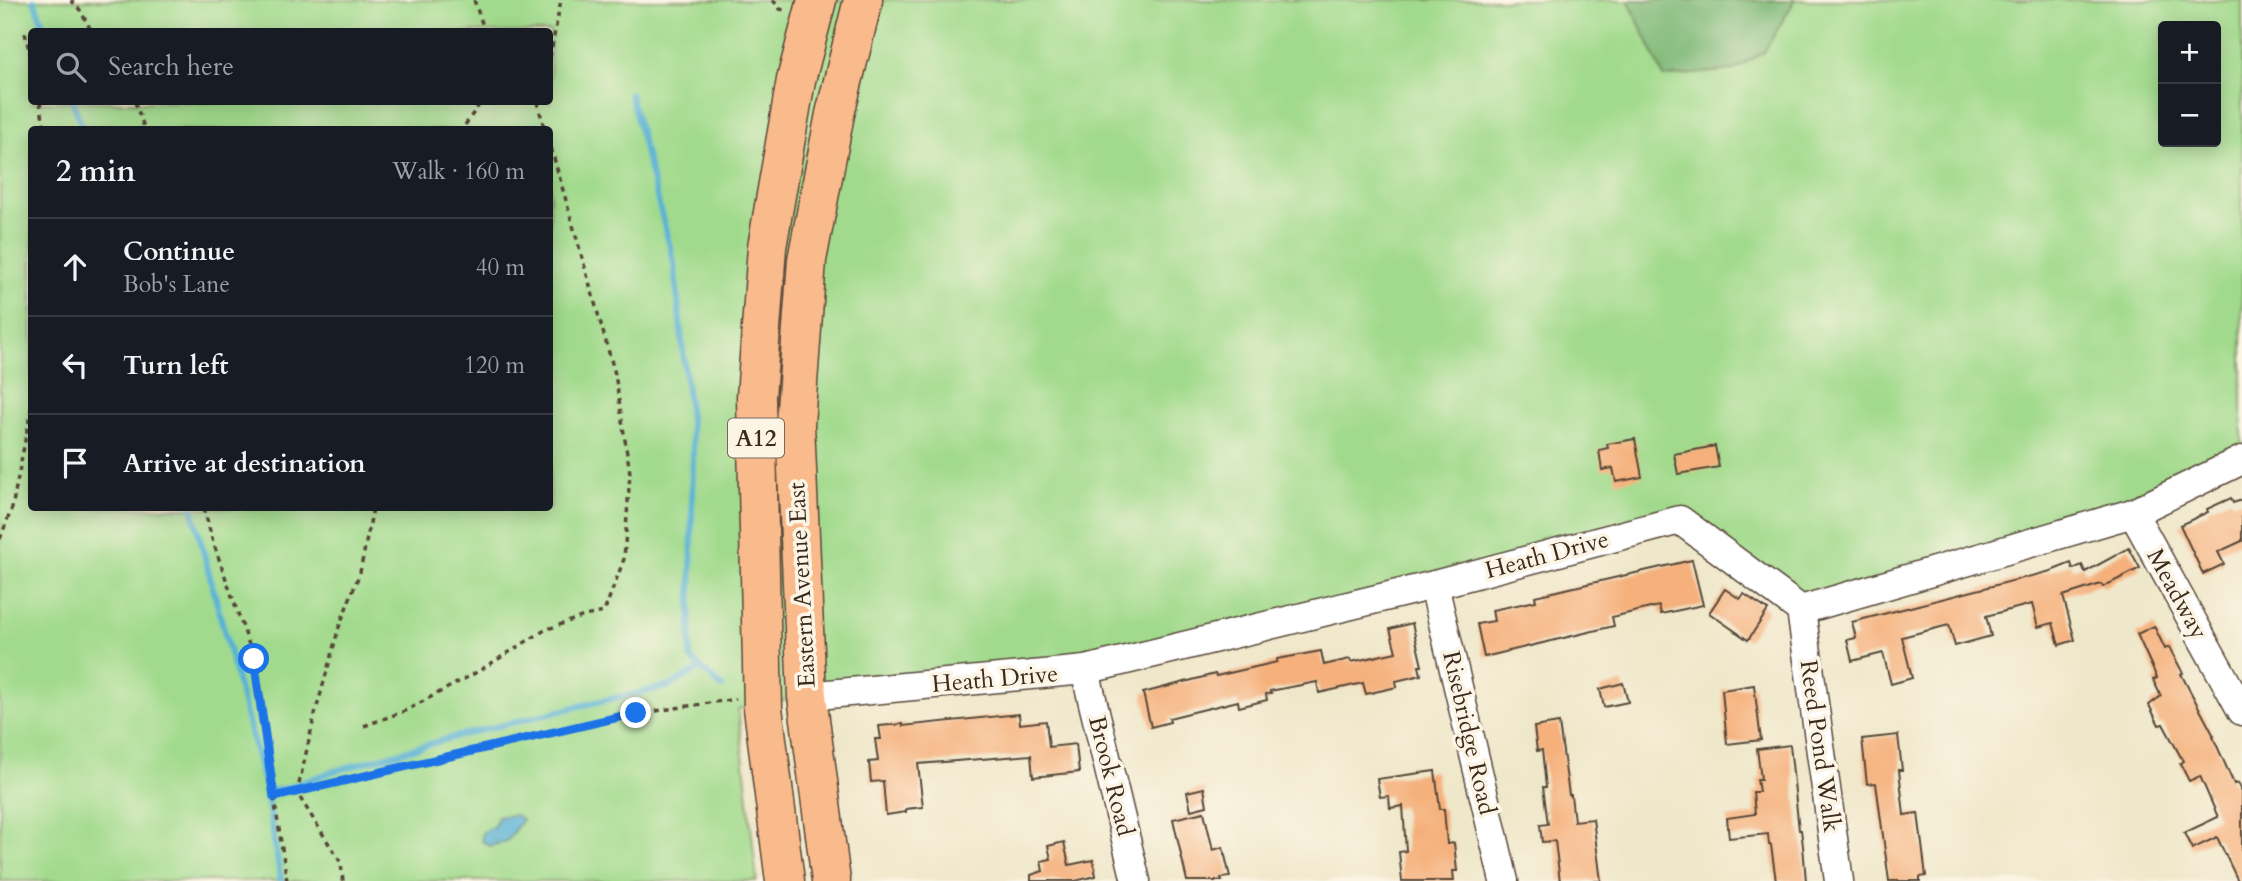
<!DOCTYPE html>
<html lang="en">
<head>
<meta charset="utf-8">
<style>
  :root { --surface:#171b24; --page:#20242c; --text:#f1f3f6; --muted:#9ea1a6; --line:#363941 }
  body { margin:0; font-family:Cardo,serif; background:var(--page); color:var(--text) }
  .controls { position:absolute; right:21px; top:21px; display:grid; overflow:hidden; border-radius:7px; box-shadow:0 4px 18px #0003 }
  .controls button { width:63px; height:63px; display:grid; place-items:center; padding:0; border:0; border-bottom:2px solid var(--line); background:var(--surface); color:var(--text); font:35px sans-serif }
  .stop { position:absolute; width:21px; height:21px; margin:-16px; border:5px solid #1a73e8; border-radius:50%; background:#fff }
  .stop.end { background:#1a73e8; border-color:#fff; box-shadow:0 2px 7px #0008 }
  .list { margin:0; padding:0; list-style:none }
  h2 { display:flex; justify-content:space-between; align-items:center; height:91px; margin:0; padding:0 28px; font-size:30px }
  h2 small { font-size:23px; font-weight:400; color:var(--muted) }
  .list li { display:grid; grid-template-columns:46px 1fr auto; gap:21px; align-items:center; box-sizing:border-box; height:98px; padding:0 28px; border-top:2px solid var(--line) }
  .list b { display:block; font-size:26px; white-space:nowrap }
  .list p { margin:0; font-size:23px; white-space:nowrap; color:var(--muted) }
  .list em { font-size:23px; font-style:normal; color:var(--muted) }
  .icon { flex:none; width:38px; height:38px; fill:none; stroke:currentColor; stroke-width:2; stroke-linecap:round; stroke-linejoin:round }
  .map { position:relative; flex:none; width:2242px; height:881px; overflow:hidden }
  .search { position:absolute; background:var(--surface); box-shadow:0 4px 18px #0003; left:28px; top:28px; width:525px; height:77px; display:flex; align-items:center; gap:18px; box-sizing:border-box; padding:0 24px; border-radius:7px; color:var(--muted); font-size:26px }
  .panel { position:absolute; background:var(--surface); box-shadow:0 4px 18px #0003; left:28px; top:126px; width:525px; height:385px; border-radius:7px }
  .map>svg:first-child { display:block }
</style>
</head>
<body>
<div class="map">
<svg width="2242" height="881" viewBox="0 0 2242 881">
  <rect width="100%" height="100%" fill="#fcf5e5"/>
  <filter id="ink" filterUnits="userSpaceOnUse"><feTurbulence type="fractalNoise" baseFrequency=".0143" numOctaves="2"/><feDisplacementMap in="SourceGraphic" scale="14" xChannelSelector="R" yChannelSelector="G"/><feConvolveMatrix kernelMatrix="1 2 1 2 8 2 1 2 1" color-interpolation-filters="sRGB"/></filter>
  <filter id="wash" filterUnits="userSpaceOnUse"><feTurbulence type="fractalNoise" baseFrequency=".00686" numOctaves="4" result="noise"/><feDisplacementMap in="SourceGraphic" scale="28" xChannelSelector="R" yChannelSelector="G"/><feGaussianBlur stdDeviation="1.57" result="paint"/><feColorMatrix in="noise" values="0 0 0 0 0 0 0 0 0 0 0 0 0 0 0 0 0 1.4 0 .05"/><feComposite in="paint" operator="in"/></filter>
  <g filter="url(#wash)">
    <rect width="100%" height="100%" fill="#efe7c9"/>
    <path fill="#a1da8c" stroke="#6e8255" stroke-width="2" fill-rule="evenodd" d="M0 0H2242V460L2133 513 1801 610 1680 520 1085 670 807 696 738 709 757 881H0ZM2163 26H2216V142H2163ZM32 32H550V102H32ZM32 130H550V508H32Z"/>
    <polygon fill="#80ba78" stroke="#5e724b" stroke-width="2" points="1628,0 1795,0 1764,52 1734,70 1664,77"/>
    <polygon fill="#57b1d4" stroke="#496e79" stroke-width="2" points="515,815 522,819 507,841 490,846 482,841 482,833 494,826 498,817"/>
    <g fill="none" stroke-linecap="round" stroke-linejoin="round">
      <g stroke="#57b1d4" stroke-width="6">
        <polyline points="34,0 46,32"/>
        <polyline points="630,94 674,262 693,449 690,658 722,687"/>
        <polyline points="73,102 83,130"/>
        <polyline points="525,130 537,125"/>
        <polyline points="192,508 266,791 283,789 331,772 458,736 592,703 670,686 701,668"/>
        <polyline points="266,791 281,881"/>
      </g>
    </g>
    <g id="blocks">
      <g fill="#f5b07b">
        <polygon points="1635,439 1642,477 1616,482 1613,468 1602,470 1599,450 1608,448 1607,444"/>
        <polygon points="1715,446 1719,467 1678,474 1674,454"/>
        <polygon points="2231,498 2233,503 2242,500 2242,541 2218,552 2224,564 2203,574 2180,525 2208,512 2207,509"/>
        <polygon points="2129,548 2140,568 2103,587 2101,584 2063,596 2075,640 2059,645 2053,623 2038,627 2032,604 1986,616 1991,636 1955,646 1949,625 1902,637 1912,678 1891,684 1883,653 1852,661 1847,640 1856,638 1852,622 2051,571 2071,563 2073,569 2082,565 2085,572"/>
        <polygon points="1692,560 1703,605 1661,614 1659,606 1612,617 1614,626 1484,657 1477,624 1494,621 1492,610 1536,601 1535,596"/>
        <polygon points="1725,589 1740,599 1744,594 1768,610 1748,640 1709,613"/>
        <polygon points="1412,623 1422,666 1419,666 1421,675 1396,681 1397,687 1366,694 1363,683 1319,693 1317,682 1270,691 1271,693 1266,694 1267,700 1239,707 1238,701 1169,718 1170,722 1151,727 1143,693 1215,674 1216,676 1238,671 1277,662 1277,659 1321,651 1324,665 1350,659 1351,662 1396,652 1390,629"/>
        <polygon points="2154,626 2165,649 2169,647 2183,673 2181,674 2214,736 2213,737 2234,784 2238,783 2242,792 2242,881 2238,881 2217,837 2192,849 2184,833 2218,817 2200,776 2189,781 2180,763 2183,761 2163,724 2159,725 2149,705 2161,696 2153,680 2157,678 2137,634"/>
        <polygon points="1623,683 1628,702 1604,707 1600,689"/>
        <polygon points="1754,685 1761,740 1727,744 1722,690"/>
        <polygon points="1019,714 1020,724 1046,721 1049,747 1076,744 1079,772 1033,777 1031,755 918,764 923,807 906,809 906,812 886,815 883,781 871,782 869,762 878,761 875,739 881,739 879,726 903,724 903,726"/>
        <polygon points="1559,723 1569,795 1571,795 1574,821 1593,819 1601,881 1560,881 1555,841 1542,842 1540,825 1548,824 1543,787 1546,787 1542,750 1537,751 1534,727"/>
        <polygon points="1898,735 1902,770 1899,770 1904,815 1918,813 1926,876 1920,877 1920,881 1889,881 1876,783 1867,784 1862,739"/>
        <polygon points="1790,745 1799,830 1801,830 1803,846 1806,881 1776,881 1771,845 1769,845 1768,834 1729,838 1727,818 1755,814 1753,792 1759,792 1757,779 1761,779 1757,749"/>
        <polygon points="1435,771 1440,809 1444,809 1447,844 1454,843 1457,871 1453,871 1454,881 1402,881 1399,852 1406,851 1403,806 1390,808 1389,796 1380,797 1377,779"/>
        <polygon points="1204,788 1207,806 1191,810 1187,792"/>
        <polygon points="1204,812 1213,850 1223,847 1230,877 1221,878 1222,881 1187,881 1173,819"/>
        <polygon points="1064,842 1069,865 1093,860 1096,876 1075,881 1031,881 1031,875 1043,871 1041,861 1051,859 1048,846"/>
      </g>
    </g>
  </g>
  <g filter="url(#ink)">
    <use href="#blocks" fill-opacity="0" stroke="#564638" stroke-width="2"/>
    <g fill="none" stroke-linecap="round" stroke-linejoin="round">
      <g stroke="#564638" stroke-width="31">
        <g id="minor">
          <polyline points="2133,513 2242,711"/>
          <polyline points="1434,585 1504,881"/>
          <polyline points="1801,610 1839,881"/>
          <polyline points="1085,670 1136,881"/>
          <polyline points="807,696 1085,670 1434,585 1680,520 1801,610 2133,513 2242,460"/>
        </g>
      </g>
      <g stroke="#564638" stroke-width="41">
        <g id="highway">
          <polyline points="785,881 763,708 756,397 767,247 796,80 817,0"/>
          <polyline points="831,881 807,696 795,424 807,260 835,114 863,0"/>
        </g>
      </g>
      <g stroke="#564638" stroke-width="3.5" stroke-dasharray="5 5" stroke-linecap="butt">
        <polyline points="71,0 80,10 92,32"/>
        <polyline points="474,0 485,32"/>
        <polyline points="773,0 780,9 784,10"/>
        <polyline points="25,33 32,62"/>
        <polyline points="550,57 561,0"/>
        <polyline points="40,102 45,130"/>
        <polyline points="135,102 145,130"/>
        <polyline points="539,102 538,105 545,130"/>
        <polyline points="465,125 481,102"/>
        <polyline points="204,508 212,539 254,659 274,797 636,714 736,699"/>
        <polyline points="0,539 12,508 32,405"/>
        <polyline points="364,726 407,710 477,672 545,630 584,616 604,612 624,559 630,473 615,374 550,144"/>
        <polyline points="274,797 287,881"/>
        <polyline points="343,881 341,863 297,793 314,718 339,627 360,572 373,508"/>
      </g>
      <use href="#minor" stroke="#fff" stroke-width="28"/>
      <use href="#highway" stroke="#fabb8c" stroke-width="38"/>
    </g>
  </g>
  <g fill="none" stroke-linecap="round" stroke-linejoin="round" filter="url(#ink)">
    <polyline stroke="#1a73e8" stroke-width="9" points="254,659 274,797 636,713"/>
  </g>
  <g text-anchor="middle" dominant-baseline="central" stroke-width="7" stroke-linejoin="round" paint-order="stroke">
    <rect fill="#fcf5e5" stroke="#75675a" stroke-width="2" x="728" y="418.5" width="56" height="39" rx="5"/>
    <g font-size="23" font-weight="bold" fill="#3b2a1e">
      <text x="756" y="438">A12</text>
    </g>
    <g font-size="24" fill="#3b2a1e" stroke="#fcf5e5">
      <text transform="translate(1547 555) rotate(-15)">Heath Drive</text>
      <text transform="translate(802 585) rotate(-93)">Eastern Avenue East</text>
      <text transform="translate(2177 594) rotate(61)">Meadway</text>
      <text transform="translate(995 679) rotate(-5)">Heath Drive</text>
      <text transform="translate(1469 733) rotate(77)">Risebridge Road</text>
      <text transform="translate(1820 746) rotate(82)">Reed Pond Walk</text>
      <text transform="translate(1111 776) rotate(76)">Brook Road</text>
    </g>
  </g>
</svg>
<div class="controls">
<button>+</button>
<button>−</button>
</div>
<div class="stop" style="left:254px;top:659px"></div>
<div class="stop end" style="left:636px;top:713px"></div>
<div class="search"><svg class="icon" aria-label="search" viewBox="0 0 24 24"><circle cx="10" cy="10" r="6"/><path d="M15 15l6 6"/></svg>Search here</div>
<section class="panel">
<h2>2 min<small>Walk · 160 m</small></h2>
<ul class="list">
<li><svg class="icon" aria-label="ahead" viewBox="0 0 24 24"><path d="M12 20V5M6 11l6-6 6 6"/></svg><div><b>Continue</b><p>Bob's Lane</p></div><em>40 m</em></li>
<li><svg class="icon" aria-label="left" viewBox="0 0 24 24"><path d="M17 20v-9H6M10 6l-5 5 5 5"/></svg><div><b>Turn left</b></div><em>120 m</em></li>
<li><svg class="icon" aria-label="arrive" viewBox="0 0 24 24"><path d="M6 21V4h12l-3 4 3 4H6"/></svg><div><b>Arrive at destination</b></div></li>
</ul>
</section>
</div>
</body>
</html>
